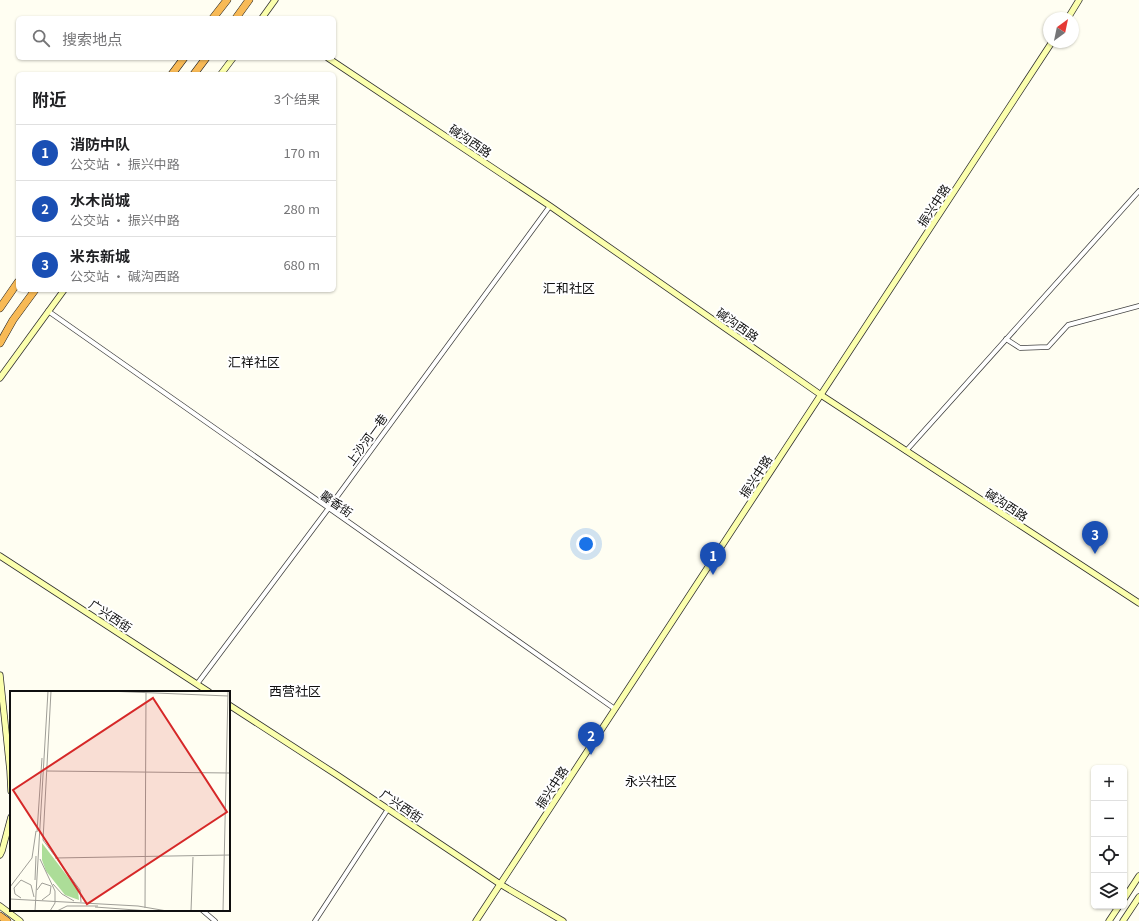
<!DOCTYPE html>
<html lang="zh">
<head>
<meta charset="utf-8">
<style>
  :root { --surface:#fff; --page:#f6f6f6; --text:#202124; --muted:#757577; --line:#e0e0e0; --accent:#b45309 }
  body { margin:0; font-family:Georgia,"Noto Sans SC",serif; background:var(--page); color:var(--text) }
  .controls { position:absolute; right:12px; bottom:12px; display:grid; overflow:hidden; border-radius:6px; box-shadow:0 1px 3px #0004 }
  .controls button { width:36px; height:36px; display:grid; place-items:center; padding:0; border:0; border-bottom:1px solid var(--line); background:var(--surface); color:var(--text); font:20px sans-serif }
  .compass { position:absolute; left:1043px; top:12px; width:36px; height:36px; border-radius:50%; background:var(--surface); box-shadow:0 1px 3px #0004; rotate:33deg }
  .you { position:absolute; left:586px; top:544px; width:14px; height:14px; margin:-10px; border:3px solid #fff; border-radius:50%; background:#1a73e8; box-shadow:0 0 0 6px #1a73e833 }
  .badge { display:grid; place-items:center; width:26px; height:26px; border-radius:50%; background:var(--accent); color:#fff; font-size:13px; font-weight:700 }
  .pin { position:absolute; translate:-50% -33px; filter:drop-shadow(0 1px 2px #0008) }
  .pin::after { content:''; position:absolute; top:21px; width:14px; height:12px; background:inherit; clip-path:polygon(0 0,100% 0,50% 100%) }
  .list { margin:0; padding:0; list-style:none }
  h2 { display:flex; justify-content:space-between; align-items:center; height:52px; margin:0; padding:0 16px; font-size:17px }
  h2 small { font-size:13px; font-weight:400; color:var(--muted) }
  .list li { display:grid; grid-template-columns:26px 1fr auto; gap:12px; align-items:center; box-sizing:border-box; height:56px; padding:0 16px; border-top:1px solid var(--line) }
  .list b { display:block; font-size:15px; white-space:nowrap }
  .list p { margin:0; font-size:13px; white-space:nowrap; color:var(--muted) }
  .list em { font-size:13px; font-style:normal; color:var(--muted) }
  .icon { flex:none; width:22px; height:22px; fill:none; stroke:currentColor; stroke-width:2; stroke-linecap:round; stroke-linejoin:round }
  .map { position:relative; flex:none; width:1139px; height:921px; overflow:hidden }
  .search { position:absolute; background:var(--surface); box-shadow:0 1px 3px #0004; left:16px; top:16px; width:320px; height:44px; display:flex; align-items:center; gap:10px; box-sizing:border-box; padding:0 14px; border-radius:6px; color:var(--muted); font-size:15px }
  .panel { position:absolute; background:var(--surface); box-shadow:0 1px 3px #0004; left:16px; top:72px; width:320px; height:220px; border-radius:6px }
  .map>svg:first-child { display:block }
</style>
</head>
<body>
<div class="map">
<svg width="1139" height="921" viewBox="0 0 1139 921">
  <rect width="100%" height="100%" fill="#fffef2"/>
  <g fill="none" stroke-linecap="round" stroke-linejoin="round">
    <g stroke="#424242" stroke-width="5.5">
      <g id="street">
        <polyline points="48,311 615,709"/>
        <polyline points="1006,339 1020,348 1048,347 1068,325 1139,306"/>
        <polyline points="906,451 1139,191"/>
        <polyline points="197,684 328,509 550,206"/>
        <polyline points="202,910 215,921"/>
        <polyline points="315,921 388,809"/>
      </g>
    </g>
    <g stroke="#313131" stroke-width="7">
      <g id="secondary">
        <polyline points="262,18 275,0"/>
        <polyline points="1068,18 1079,0"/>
        <polyline points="328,58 550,206 821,395 1139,603"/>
        <polyline points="221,74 233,58"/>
        <polyline points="0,378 64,290"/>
        <polyline points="0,556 209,692"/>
        <polyline points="0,675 10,771 11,791"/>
        <polyline points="229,705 337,775 500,884 563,921"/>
        <polyline points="0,855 2,851 11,817"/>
        <polyline points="1124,899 1139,876"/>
        <polyline points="0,906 20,921"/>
        <polyline points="476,921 1052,42"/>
        <polyline points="1109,921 1119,906"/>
        <polyline points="1123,921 1139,897"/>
      </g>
    </g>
    <g stroke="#202020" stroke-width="8">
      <g id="highway">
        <polyline points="213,18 227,0"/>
        <polyline points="236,18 249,0"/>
        <polyline points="172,74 184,58"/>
        <polyline points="194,74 206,58"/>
        <polyline points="0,308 18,282"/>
        <polyline points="0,343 13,320 35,290"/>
        <polyline points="0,916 7,921"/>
      </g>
    </g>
    <use href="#street" stroke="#fff" stroke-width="4"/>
    <use href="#secondary" stroke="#fbffad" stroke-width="5.5"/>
    <use href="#highway" stroke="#f8ba56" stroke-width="7"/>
  </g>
  <g text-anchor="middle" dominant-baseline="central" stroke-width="4" stroke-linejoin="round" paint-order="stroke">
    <g font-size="12" fill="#0f0f0f" stroke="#fff">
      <text transform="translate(471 140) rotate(34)">碱沟西路</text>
      <text transform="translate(933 205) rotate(-57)">振兴中路</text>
      <text transform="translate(738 324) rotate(35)">碱沟西路</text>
      <text transform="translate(366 439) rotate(-54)">上沙河一巷</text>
      <text transform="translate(755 476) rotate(-57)">振兴中路</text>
      <text transform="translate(337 503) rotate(35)">馨香街</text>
      <text transform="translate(1007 504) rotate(33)">碱沟西路</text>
      <text transform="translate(111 615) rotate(33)">广兴西街</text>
      <text transform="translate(551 787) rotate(-57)">振兴中路</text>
      <text transform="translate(402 805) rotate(34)">广兴西街</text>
    </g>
    <g font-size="13" fill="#0f0f0f" stroke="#fff">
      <text x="569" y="287">汇和社区</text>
      <text x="254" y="361">汇祥社区</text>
      <text x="295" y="690">西营社区</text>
      <text x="651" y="780">永兴社区</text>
    </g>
  </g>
  <g transform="translate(10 691)">
    <rect width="220" height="220" fill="#fffef2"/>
    <path d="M32 152 68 199 69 209 55 204 36 180 32 169Z" fill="#acdd98"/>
    <path fill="none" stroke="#9f9e97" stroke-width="1" d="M41 0 33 149 70 199 71 211M97 0 218 5M37 80 220 82M27 141 32 67M45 167 220 164M30 168 45 200V212L40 220M25 189 26 165M43 193 52 203 64 210M0 196 22 167 26 140M27 199 32 192 41 195 40 203 32 209M11 207 5 203 4 197 11 189 21 194 24 206M0 208 128 215 157 220M85 216 139 220M135 217 136 1M25 220 38 0M47 220 57 215H88M181 220 183 166M213 220 218 0"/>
    <path fill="#d62828" fill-opacity="0.15" stroke="#d62828" stroke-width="2" d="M143 7 217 121 77 213 3 99Z"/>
    <rect width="220" height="220" fill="none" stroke="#0f0f0f" stroke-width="2"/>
  </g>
</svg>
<div class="controls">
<button>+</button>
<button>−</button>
<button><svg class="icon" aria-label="locate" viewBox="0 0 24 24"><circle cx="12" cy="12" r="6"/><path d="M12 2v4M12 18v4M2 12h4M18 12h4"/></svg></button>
<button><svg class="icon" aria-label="layers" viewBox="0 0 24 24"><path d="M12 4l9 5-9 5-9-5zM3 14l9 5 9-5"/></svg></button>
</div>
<svg class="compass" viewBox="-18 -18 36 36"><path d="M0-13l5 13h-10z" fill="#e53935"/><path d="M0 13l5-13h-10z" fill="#757577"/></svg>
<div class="you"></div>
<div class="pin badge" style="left:713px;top:575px;background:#1a4fb4">1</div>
<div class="pin badge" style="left:591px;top:755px;background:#1a4fb4">2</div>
<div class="pin badge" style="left:1095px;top:554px;background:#1a4fb4">3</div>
<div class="search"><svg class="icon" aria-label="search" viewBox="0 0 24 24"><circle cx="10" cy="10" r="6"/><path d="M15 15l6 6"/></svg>搜索地点</div>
<section class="panel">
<h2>附近<small>3个结果</small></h2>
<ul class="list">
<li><span class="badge" style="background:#1a4fb4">1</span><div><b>消防中队</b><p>公交站 · 振兴中路</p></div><em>170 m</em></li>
<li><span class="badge" style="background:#1a4fb4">2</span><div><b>水木尚城</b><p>公交站 · 振兴中路</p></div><em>280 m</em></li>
<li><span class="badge" style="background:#1a4fb4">3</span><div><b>米东新城</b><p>公交站 · 碱沟西路</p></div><em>680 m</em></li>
</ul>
</section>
</div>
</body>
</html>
